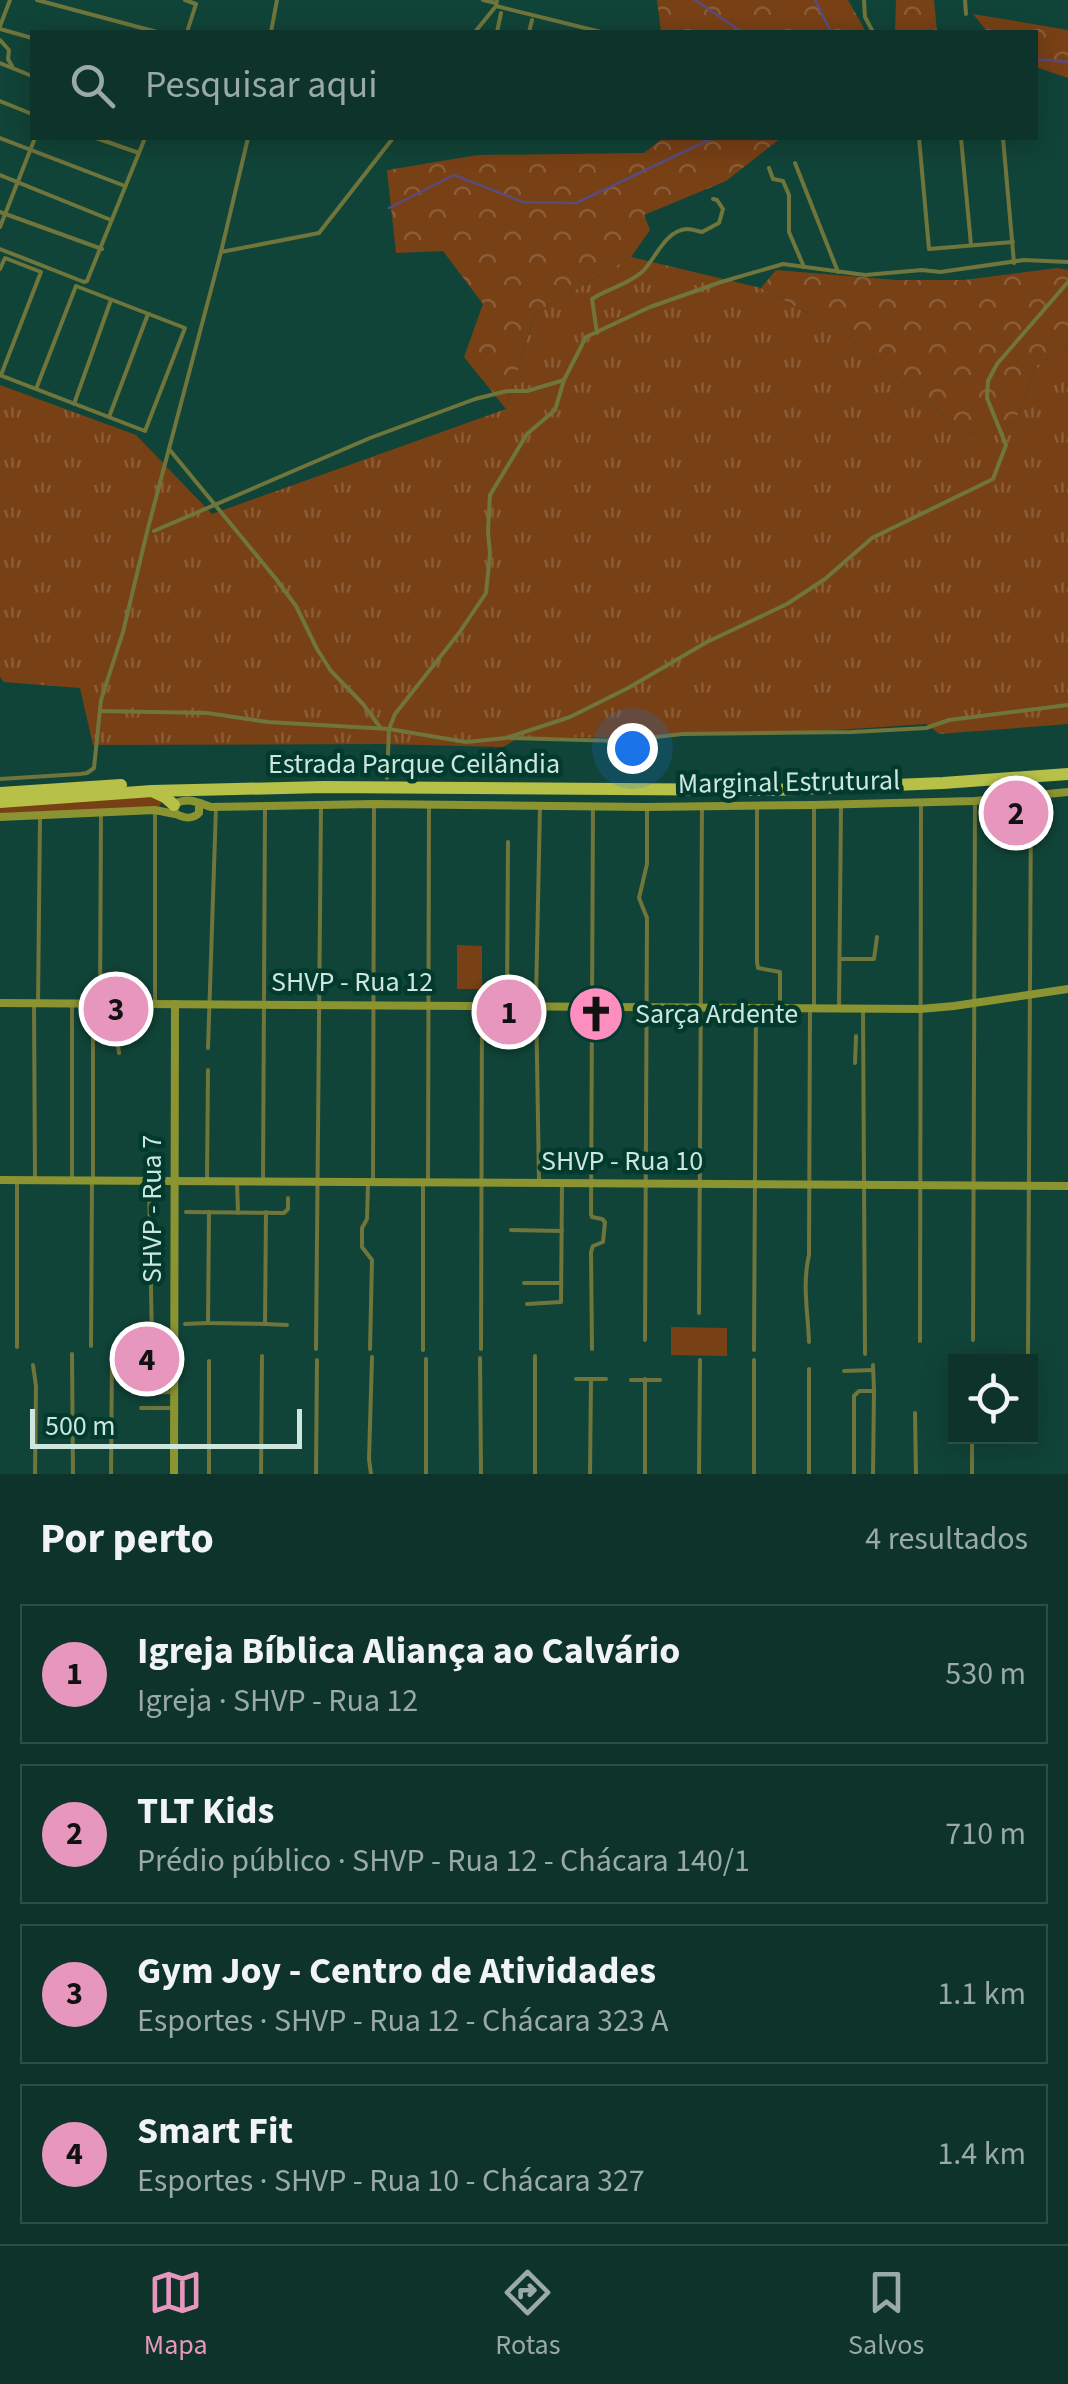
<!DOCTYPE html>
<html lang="pt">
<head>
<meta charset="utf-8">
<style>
  :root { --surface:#0d332a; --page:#1b3f36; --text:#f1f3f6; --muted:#9aaaa8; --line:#2d4e47; --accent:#e797bd }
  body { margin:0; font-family:"Source Sans 3",sans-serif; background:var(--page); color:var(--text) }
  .controls { position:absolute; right:30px; bottom:30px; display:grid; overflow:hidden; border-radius:0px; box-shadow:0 5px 25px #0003 }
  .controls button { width:90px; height:90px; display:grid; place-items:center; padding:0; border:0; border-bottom:2px solid var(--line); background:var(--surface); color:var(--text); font:50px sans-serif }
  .scale { position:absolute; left:30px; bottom:25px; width:272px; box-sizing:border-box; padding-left:10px; border:5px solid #cde6de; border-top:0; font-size:28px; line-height:35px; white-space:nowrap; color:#cde6de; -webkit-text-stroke:8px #023a2e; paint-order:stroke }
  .you { position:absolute; left:632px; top:748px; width:35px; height:35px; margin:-25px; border:8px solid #fff; border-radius:50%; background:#1a73e8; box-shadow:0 0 0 15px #1a73e833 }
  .badge { display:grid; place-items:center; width:65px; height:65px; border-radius:50%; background:var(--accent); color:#111; font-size:32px; font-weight:700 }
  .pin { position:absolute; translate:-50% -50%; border:5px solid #fff; box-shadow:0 2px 10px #0006 }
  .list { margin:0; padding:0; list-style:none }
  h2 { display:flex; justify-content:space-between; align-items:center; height:130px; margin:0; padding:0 40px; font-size:42px }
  h2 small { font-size:32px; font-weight:400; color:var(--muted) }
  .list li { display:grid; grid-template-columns:65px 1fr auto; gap:30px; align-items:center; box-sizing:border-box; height:140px; margin:0 20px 20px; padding:0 20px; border:2px solid var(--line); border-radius:0px }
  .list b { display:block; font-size:38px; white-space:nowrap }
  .list p { margin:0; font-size:32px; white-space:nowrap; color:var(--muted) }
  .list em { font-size:32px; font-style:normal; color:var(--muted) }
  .icon { flex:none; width:55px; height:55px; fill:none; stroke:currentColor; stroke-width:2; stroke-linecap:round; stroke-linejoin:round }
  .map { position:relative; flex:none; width:1068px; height:1474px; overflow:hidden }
  .search { position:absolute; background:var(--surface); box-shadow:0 5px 25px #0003; left:30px; right:30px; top:30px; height:110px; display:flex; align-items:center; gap:25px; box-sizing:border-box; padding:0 35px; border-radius:0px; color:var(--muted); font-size:38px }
  .sheet { height:770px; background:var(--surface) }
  nav { display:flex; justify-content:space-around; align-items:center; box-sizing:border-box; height:140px; border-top:2px solid var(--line); background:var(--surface); font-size:28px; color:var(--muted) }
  nav a { display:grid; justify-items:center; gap:5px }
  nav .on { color:var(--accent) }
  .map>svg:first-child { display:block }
</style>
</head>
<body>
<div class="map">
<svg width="1068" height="1474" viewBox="0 0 1068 1474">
  <defs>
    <pattern id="grass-tufts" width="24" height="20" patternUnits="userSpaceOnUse" patternTransform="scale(2.5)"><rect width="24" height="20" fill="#784015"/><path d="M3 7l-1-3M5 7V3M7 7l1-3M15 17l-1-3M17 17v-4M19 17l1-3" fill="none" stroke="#8a5c37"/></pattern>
    <pattern id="forest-crowns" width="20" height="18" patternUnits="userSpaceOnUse" patternTransform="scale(2.5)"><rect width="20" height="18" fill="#784015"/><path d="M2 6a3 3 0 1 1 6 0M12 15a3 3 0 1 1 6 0" fill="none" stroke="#8a5c37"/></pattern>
  </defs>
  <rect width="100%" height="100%" fill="#114438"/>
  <polygon fill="url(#grass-tufts)" points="631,257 761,288 839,330 968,435 1015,422 1035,367 1068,345 1068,724 939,734 927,724 805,732 684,732 637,738 520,737 503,747 381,744 93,745 80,688 4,682 0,677 0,385 136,435 212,514 506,409 535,313"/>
  <g fill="url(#forest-crowns)">
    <polygon points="657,0 848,0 866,32 661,32"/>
    <polygon points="896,0 934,0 937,31 986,30 973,14 1068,30 1068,78 1036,67 1036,32 895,32"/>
    <polygon points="663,138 781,138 726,181 644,215 650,230 631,257 535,313 506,409 464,357 483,304 443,251 396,253 387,170 478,155 644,153"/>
    <polygon points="1058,268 1068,270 1068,345 1035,367 1015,422 968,435 839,330 761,288 776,270 896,280 964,280"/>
  </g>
  <g fill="#784015">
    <polygon points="151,796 158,798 162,803 158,808 0,815 0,806"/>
    <polygon points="457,945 482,946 482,989 457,989"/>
    <polygon points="671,1327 727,1328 727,1356 671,1355"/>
  </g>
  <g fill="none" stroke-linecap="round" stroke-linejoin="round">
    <g stroke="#594c7d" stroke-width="2.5">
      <polyline points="695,0 742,32"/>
      <polyline points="815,0 831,32"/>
      <polyline points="1036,59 1068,62"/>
      <polyline points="389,208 454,175 523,202 576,203 713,138"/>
    </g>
    <g stroke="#6f753b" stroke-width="4">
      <polyline points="37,0 157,32"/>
      <polyline points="185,0 196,4 187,32"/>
      <polyline points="483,0 496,3"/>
      <polyline points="864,0 865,17 873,32"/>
      <polyline points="965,0 966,14"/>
      <polyline points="496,6 601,32"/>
      <polyline points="0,26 10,0"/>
      <polyline points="0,29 32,38"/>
      <polyline points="271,32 277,0"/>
      <polyline points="475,32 496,6 497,0"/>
      <polyline points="497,32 501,13"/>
      <polyline points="529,32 532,20"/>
      <polyline points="0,40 9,50 8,59 12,66"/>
      <polyline points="0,63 32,76"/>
      <polyline points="0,101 32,114"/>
      <polyline points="0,138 125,186"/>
      <polyline points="96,138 139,153"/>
      <polyline points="919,138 929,249 1013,242"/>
      <polyline points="961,138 971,245"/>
      <polyline points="1003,138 1014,263"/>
      <polyline points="795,163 838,272"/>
      <polyline points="769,168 773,179 783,181 789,195 789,232 804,267"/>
      <polyline points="0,175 111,220"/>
      <polyline points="0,212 102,249"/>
      <polyline points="0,227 35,138"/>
      <polyline points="0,249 84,282 87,281 145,138"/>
      <polyline points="221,252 319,233 393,138"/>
      <polyline points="0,269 5,258 41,272 1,375"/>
      <path d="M597 333 592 299C607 289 627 285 642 272 655 260 665 230 687 229 692 229 697 231 702 232L719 223 723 209 717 200 713 199"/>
      <polyline points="0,375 145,431 185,328 76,286 36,389"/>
      <polyline points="74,404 111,300"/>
      <polyline points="109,417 148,314"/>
      <polyline points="169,449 276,579 296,606 317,649 331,671 363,704 380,727"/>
      <polyline points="154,531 370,438 475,399 507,391 527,391 564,380"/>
      <polyline points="100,711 207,713 268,722 389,729 466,742 506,738 570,717 628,688 707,642 787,604 825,579 872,538 993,479 1006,445 987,398 988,381 997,364 1068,282"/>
      <polyline points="510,738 621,741 682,734 852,732 926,728 949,720 1068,705"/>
      <polyline points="387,778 389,729 395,714 459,633 486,593 490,554 488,531 490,495 527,434 555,410 564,380 586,337 650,307 721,282 783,264 865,275 922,270 940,272 1024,260 1068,262"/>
      <polyline points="0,779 80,774 87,773 94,768 101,700 123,632 147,532 221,252 248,138"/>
      <polyline points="757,806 757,962 758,968 780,972 780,1007"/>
      <polyline points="155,810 155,1004"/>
      <polyline points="840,959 874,959 877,937"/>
      <polyline points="34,1003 35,1178"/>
      <polyline points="38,1003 40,818"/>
      <polyline points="93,1004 93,1179"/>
      <polyline points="100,1004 101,813"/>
      <polyline points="112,1004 113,1039 118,1045 119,1053"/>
      <polyline points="507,1005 508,842"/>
      <polyline points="814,1005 814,805"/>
      <polyline points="72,1006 72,1181"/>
      <polyline points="839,1007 841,807"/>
      <polyline points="863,1009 865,1354"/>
      <polyline points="208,1048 216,807"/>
      <polyline points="855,1063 856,1036"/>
      <polyline points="207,1178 208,1070"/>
      <polyline points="373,1179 374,804"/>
      <polyline points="428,1179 429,804"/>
      <polyline points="17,1180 17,1347"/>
      <polyline points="539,1181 536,999 540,806"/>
      <polyline points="149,1182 152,1342"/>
      <polyline points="237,1182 238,1213"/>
      <polyline points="263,1182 265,807"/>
      <polyline points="368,1183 367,1219 362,1228 362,1247 372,1260 370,1349"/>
      <polyline points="423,1183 423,1350"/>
      <polyline points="186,1212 284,1213 288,1209 288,1198"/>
      <polyline points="209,1212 208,1323 265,1324 266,1212"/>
      <polyline points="511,1230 562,1231"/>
      <polyline points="524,1283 559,1283"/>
      <polyline points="527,1304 561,1302 562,1184"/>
      <polyline points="699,1313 702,806"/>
      <polyline points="185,1324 208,1323"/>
      <polyline points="265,1324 287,1325"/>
      <polyline points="645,1340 647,918 639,898 647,864 647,808"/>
      <polyline points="973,1340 975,801"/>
      <polyline points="920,1341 921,802"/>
      <path d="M809 1342C808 1312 802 1285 809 1255L810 1007"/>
      <polyline points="91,1346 92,1181"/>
      <polyline points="316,1349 321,805"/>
      <polyline points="481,1349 482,1010"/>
      <polyline points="592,1349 591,1252 593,1246 603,1242 605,1222 602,1219 592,1217 591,1214 593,806"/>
      <polyline points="754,1350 756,1010"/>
      <polyline points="1028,1353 1031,797"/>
      <polyline points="72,1354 73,1474"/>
      <polyline points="535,1356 535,1474"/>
      <polyline points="480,1358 481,1474"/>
      <polyline points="754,1360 754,1474"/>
      <polyline points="973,1362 973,1357"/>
      <polyline points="33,1365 36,1386 35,1474"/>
      <polyline points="873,1365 874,1390"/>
      <polyline points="844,1371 873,1370"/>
      <polyline points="576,1379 606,1379"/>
      <polyline points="631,1380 660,1380"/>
      <polyline points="137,1393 174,1392"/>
      <polyline points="141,1408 174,1408"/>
      <polyline points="915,1413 916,1474"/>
      <polyline points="111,1474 112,1356"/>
      <polyline points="209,1474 209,1361"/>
      <polyline points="261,1474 262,1356"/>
      <polyline points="316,1474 317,1360"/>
      <polyline points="371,1474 369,1459 372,1357"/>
      <polyline points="426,1474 426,1359"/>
      <polyline points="590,1474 591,1379"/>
      <polyline points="645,1474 645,1379"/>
      <polyline points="699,1474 700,1360"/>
      <polyline points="809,1474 809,1369"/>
      <polyline points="854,1474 854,1396 859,1391 874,1391 873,1474"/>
      <polyline points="972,1474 972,1436"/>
    </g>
    <g stroke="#8c9431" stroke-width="8">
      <path d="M199 803V813C192 820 184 818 176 814L174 811 176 803C190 797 199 803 211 807L374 804 647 807 814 805 975 801 1068 792"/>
      <polyline points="0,817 155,810 175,814"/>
      <polyline points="0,1003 920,1009 954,1006 1068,989"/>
      <polyline points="0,1180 1068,1186"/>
      <polyline points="174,1474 175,1004"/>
    </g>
    <g stroke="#b7c148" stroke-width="12">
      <polyline points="154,792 165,797 174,805"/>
      <polyline points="0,793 121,785"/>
      <polyline points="0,802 152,791 324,787 772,790 943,783 1068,774"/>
    </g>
  </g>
  <defs>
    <g id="church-disc" transform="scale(2.875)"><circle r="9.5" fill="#fd8ebe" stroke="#023a2e"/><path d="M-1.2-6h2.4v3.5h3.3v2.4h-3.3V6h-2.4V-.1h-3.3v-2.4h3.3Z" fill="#111"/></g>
  </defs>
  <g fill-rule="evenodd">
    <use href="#church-disc" x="596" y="1014"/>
  </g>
  <g text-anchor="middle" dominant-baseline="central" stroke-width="9" stroke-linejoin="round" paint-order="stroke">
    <g font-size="28" fill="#cde6de" stroke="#023a2e">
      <text x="414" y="764">Estrada Parque Ceilândia</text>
      <text transform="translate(789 782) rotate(-1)">Marginal Estrutural</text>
      <text x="352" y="982">SHVP - Rua 12</text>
      <text x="622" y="1161">SHVP - Rua 10</text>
      <text transform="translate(152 1209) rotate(-90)">SHVP - Rua 7</text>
    </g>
    <g font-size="28" fill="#cde6de" stroke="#023a2e" text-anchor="start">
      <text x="635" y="1014">Sarça Ardente</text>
    </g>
  </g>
</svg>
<div class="controls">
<button><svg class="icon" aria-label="locate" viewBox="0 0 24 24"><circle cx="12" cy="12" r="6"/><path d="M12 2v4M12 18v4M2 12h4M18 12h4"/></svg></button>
</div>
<div class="scale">500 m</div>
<div class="you"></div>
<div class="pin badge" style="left:509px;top:1012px">1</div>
<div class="pin badge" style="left:1016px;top:813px">2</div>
<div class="pin badge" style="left:116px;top:1009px">3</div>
<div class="pin badge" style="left:147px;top:1359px">4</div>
<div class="search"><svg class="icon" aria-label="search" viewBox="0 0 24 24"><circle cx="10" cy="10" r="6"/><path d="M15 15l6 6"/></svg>Pesquisar aqui</div>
</div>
<section class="sheet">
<h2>Por perto<small>4 resultados</small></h2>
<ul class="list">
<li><span class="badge">1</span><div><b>Igreja Bíblica Aliança ao Calvário</b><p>Igreja · SHVP - Rua 12</p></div><em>530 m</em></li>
<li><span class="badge">2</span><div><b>TLT Kids</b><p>Prédio público · SHVP - Rua 12 - Chácara 140/1</p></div><em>710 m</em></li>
<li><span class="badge">3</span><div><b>Gym Joy - Centro de Atividades</b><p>Esportes · SHVP - Rua 12 - Chácara 323 A</p></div><em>1.1 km</em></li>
<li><span class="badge">4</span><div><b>Smart Fit</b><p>Esportes · SHVP - Rua 10 - Chácara 327</p></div><em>1.4 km</em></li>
</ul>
</section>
<nav>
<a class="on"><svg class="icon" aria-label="map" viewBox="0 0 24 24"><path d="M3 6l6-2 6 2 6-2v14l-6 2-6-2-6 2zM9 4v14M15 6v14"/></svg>Mapa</a>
<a><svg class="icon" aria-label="directions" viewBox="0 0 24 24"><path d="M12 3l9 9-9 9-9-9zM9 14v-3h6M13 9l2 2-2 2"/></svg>Rotas</a>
<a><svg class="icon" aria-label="saved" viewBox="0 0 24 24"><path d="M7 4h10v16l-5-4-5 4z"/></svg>Salvos</a>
</nav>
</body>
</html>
